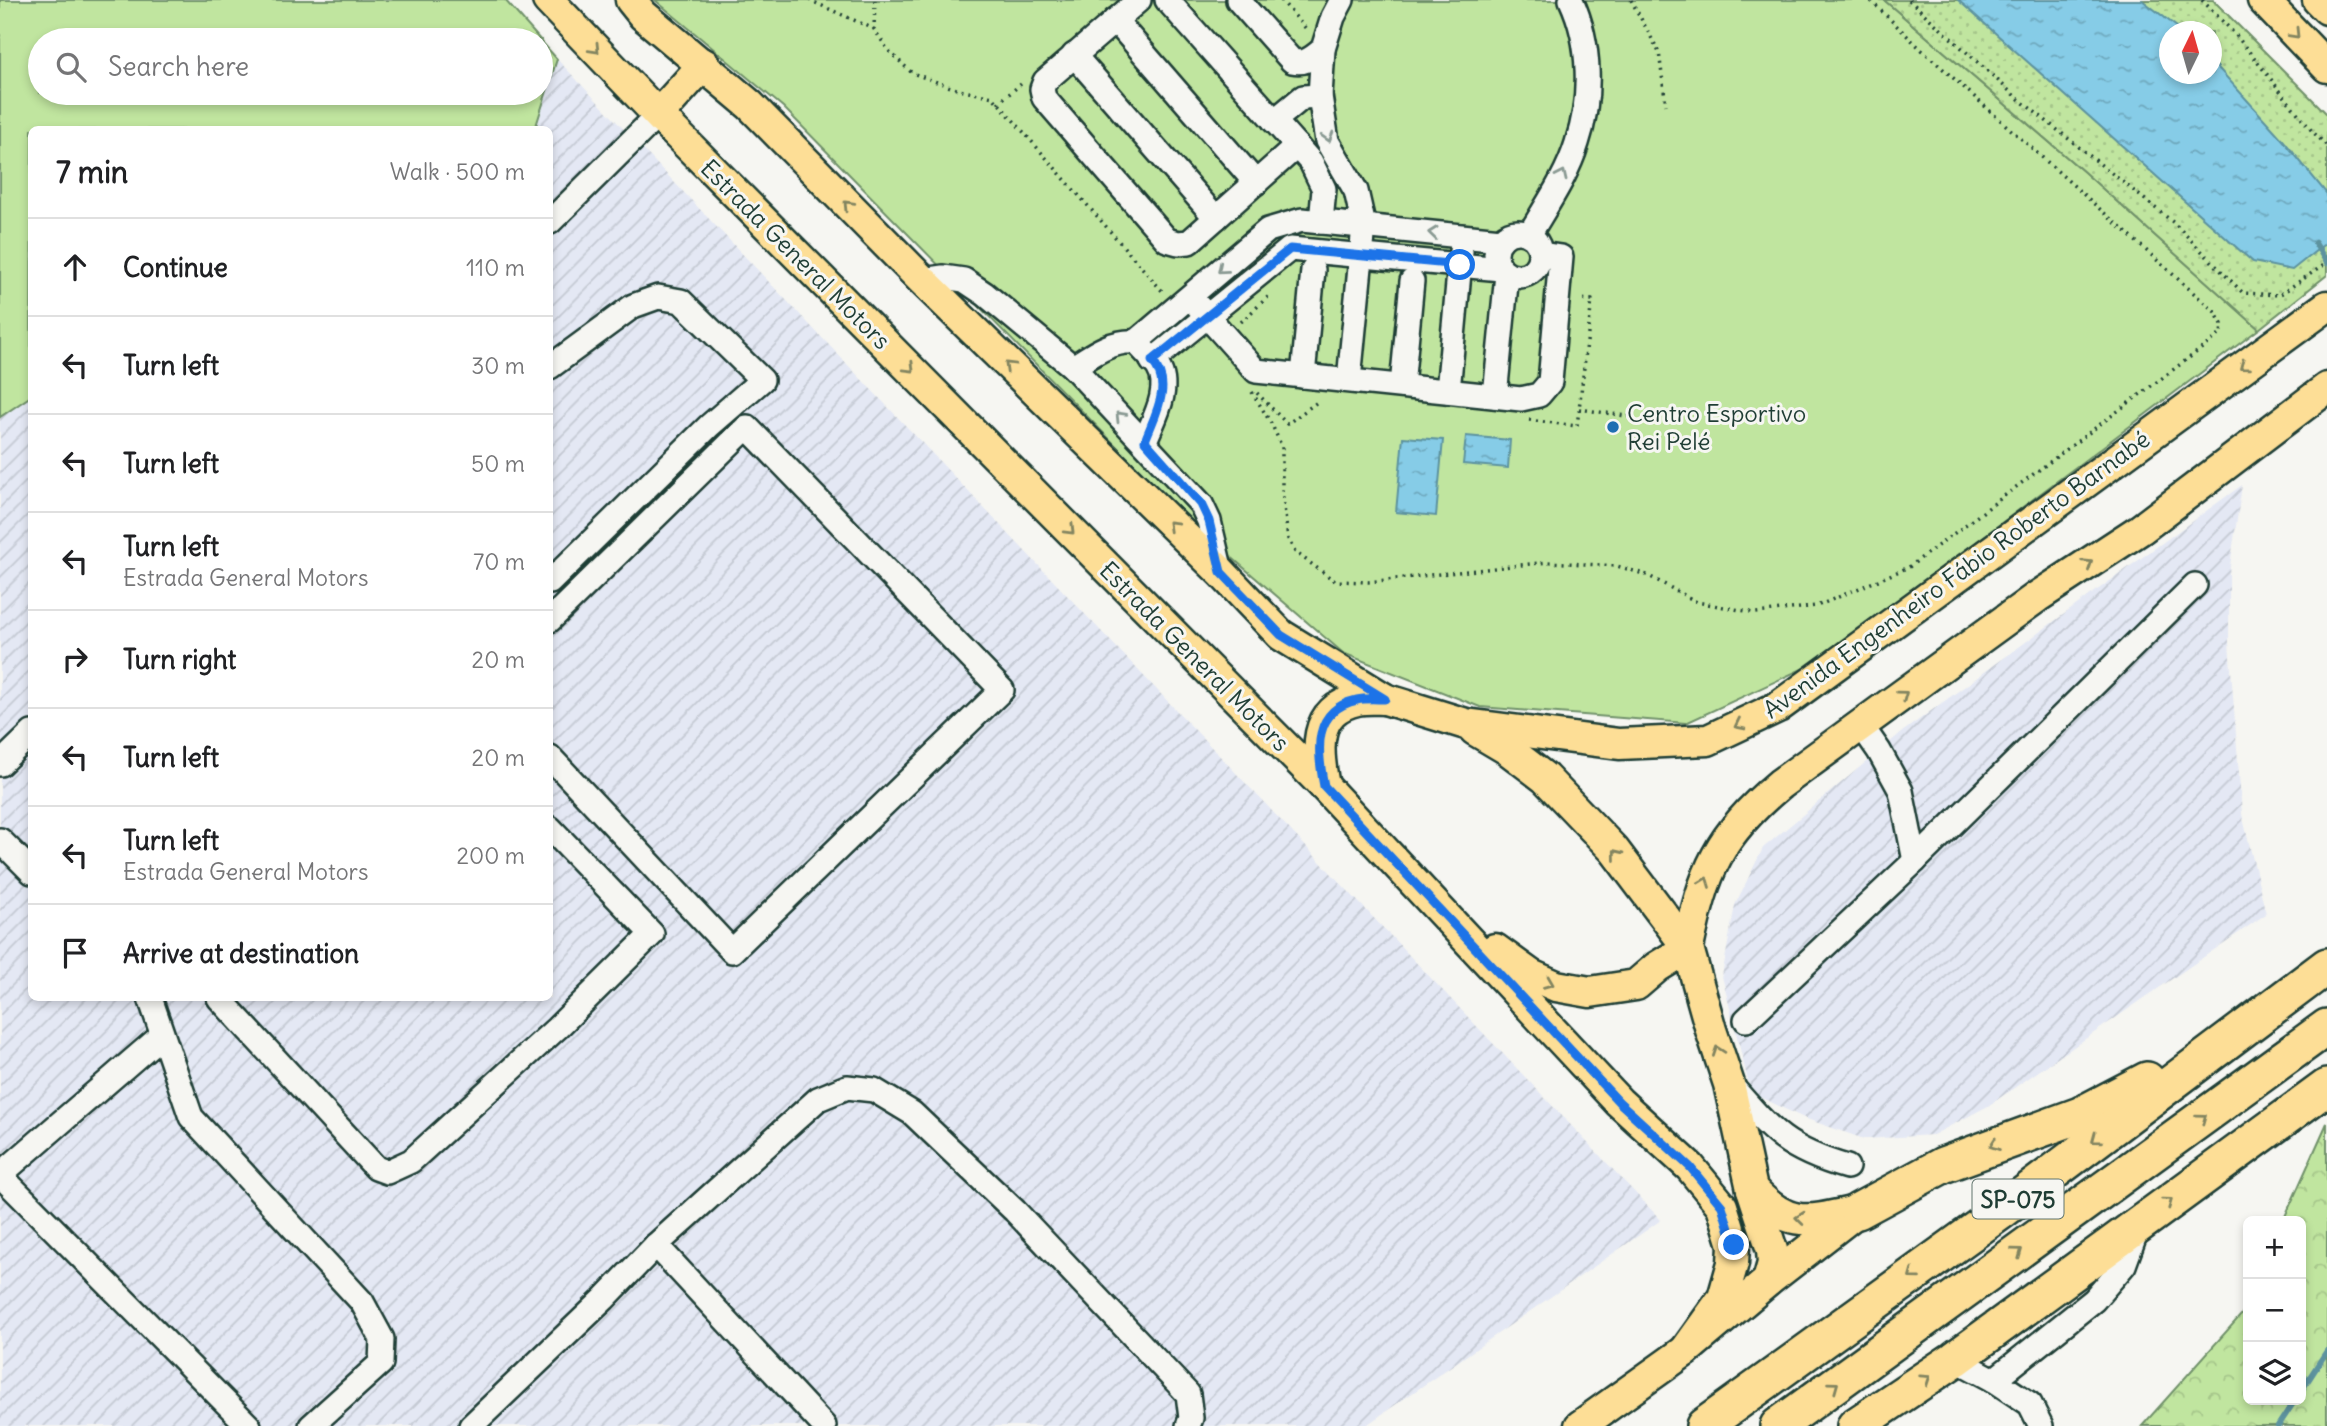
<!DOCTYPE html>
<html lang="en">
<head>
<meta charset="utf-8">
<style>
  :root { --surface:#fff; --page:#f2f2f2; --text:#202124; --muted:#757577; --line:#e0e0e0 }
  body { margin:0; font-family:Delius,sans-serif; background:var(--page); color:var(--text) }
  .controls { position:absolute; right:21px; bottom:21px; display:grid; overflow:hidden; border-radius:10px; box-shadow:0 4px 10px #0003 }
  .controls button { width:63px; height:63px; display:grid; place-items:center; padding:0; border:0; border-bottom:2px solid var(--line); background:var(--surface); color:var(--text); font:35px sans-serif }
  .compass { position:absolute; left:2159px; top:21px; width:63px; height:63px; border-radius:50%; background:var(--surface); box-shadow:0 4px 10px #0003; rotate:5deg }
  .stop { position:absolute; width:21px; height:21px; margin:-16px; border:5px solid #1a73e8; border-radius:50%; background:#fff }
  .stop.end { background:#1a73e8; border-color:#fff; box-shadow:0 2px 7px #0008 }
  .list { margin:0; padding:0; list-style:none }
  h2 { display:flex; justify-content:space-between; align-items:center; height:91px; margin:0; padding:0 28px; font-size:30px }
  h2 small { font-size:23px; font-weight:400; color:var(--muted) }
  .list li { display:grid; grid-template-columns:46px 1fr auto; gap:21px; align-items:center; box-sizing:border-box; height:98px; padding:0 28px; border-top:2px solid var(--line) }
  .list b { display:block; font-size:26px; white-space:nowrap }
  .list p { margin:0; font-size:23px; white-space:nowrap; color:var(--muted) }
  .list em { font-size:23px; font-style:normal; color:var(--muted) }
  .icon { flex:none; width:38px; height:38px; fill:none; stroke:currentColor; stroke-width:2; stroke-linecap:round; stroke-linejoin:round }
  .map { position:relative; flex:none; width:2327px; height:1426px; overflow:hidden }
  .search { position:absolute; background:var(--surface); box-shadow:0 4px 10px #0003; left:28px; top:28px; width:525px; height:77px; display:flex; align-items:center; gap:18px; box-sizing:border-box; padding:0 24px; border-radius:38px; color:var(--muted); font-size:26px }
  .panel { position:absolute; background:var(--surface); box-shadow:0 4px 10px #0003; left:28px; top:126px; width:525px; height:875px; border-radius:10px }
  .map>svg:first-child { display:block }
</style>
</head>
<body>
<div class="map">
<svg width="2327" height="1426" viewBox="0 0 2327 1426">
  <defs>
    <pattern id="industrial-furrows" width="10" height="10" patternUnits="userSpaceOnUse" patternTransform="scale(1.75)"><rect width="10" height="10" fill="#e4e8f4"/><path d="M-1 1l2-2M0 10L10 0M9 11l2-2" fill="none" stroke="#c3c8d2"/></pattern>
    <pattern id="forest-crowns" width="20" height="18" patternUnits="userSpaceOnUse" patternTransform="scale(1.75)"><rect width="20" height="18" fill="#c0e59f"/><path d="M2 6a3 3 0 1 1 6 0M12 15a3 3 0 1 1 6 0" fill="none" stroke="#a5c58a"/></pattern>
    <pattern id="park-dots" width="8" height="8" patternUnits="userSpaceOnUse" patternTransform="scale(1.75)"><rect width="8" height="8" fill="#c0e59f"/><path d="M2 2h.1M6 6h.1" fill="none" stroke="#a5c58a" stroke-width="1.8" stroke-linecap="round"/></pattern>
    <pattern id="water-ripples" width="26" height="14" patternUnits="userSpaceOnUse" patternTransform="scale(1.75)"><rect width="26" height="14" fill="#86cce7"/><path d="M2 4q2-2 4 0t4 0M15 11q2-2 4 0t4 0" fill="none" stroke="#6da7bc"/></pattern>
  </defs>
  <rect width="100%" height="100%" fill="#f6f6f2"/>
  <filter id="ink" filterUnits="userSpaceOnUse"><feTurbulence type="fractalNoise" baseFrequency=".0143" numOctaves="2"/><feDisplacementMap in="SourceGraphic" scale="14" xChannelSelector="R" yChannelSelector="G"/><feConvolveMatrix kernelMatrix="1 2 1 2 8 2 1 2 1" color-interpolation-filters="sRGB"/></filter>
  <g filter="url(#ink)">
    <g fill="url(#industrial-furrows)">
      <polygon points="557,59 1661,1220 1365,1426 0,1426 0,417 31,396 32,998 550,998 550,130 535,129"/>
      <polygon points="2242,485 2229,573 2229,643 2242,814 2266,914 1988,1106 1933,1135 1864,1139 1804,1118 1751,1093 1722,976 1735,905 1763,848 1902,732"/>
    </g>
    <g fill="#c0e59f" stroke="#70916a" stroke-width="2" fill-rule="evenodd">
      <path d="M0 0H505L557 59 535 129 32 130 31 396 0 417ZM40 40H541V93H40Z"/>
      <polygon points="655,0 1884,0 2084,172 2259,329 1817,662 1686,723 1480,707 1343,653 1194,525 783,107"/>
    </g>
    <polygon fill="url(#forest-crowns)" stroke="#70916a" stroke-width="2" points="2327,1123 2327,1426 2142,1426 2242,1314 2248,1301 2248,1400 2301,1400 2301,1221 2283,1221"/>
    <path fill="url(#park-dots)" stroke="#70916a" stroke-width="2" fill-rule="evenodd" d="M1884 0H2213L2327 114V275L2259 329 2084 172ZM2170 32H2212V74H2170Z"/>
    <g fill="url(#water-ripples)" stroke="#5d939f" stroke-width="2">
      <polygon points="1958,0 2142,0 2182,31 2170,32 2170,74 2212,74 2212,61 2283,140 2327,194 2327,242 2292,270 2253,262"/>
      <polygon points="1466,436 1510,440 1508,468 1463,464"/>
      <polygon points="1403,437 1443,440 1436,516 1396,512"/>
    </g>
    <g fill="none" stroke-linecap="round" stroke-linejoin="round">
      <g stroke="#5d939f" stroke-width="6">
        <polyline points="2315,243 2327,263"/>
        <polyline points="2301,1391 2327,1351"/>
        <polyline points="2278,1426 2295,1400"/>
      </g>
      <g stroke="#1f3d34" stroke-width="28">
        <g id="minor">
          <polyline points="1139,0 1045,81 1042,89 1044,98 1167,240 1178,243 1189,242 1297,146"/>
          <polyline points="1167,0 1311,162 1324,189 1321,222"/>
          <path d="M1238 0 1292 61C1306 64 1312 58 1323 49"/>
          <polyline points="1342,0 1333,17 1323,49 1320,96 1327,141 1356,191 1364,226 1349,380"/>
          <polyline points="1115,20 1256,183"/>
          <polyline points="1074,55 1216,218"/>
          <polyline points="1274,121 1303,97 1320,96"/>
          <polyline points="550,222 659,114"/>
          <circle cx="1518" cy="254" r="22"/>
          <path d="M1529 235C1546 206 1567 176 1577 143 1592 98 1591 43 1571 0"/>
          <polyline points="922,280 943,277 964,280 985,294 1073,367 1201,504 1209,521 1221,572"/>
          <polyline points="1190,297 1256,371 1521,399 1539,395 1550,382 1561,257 1541,254"/>
          <polyline points="1136,342 1268,230 1302,220 1501,240"/>
          <polyline points="1152,361 1290,249 1501,269"/>
          <polyline points="550,367 633,306 658,297 681,301 762,380 709,426 550,582"/>
          <path d="M1073 367C1092 355 1111 340 1136 342 1143 350 1152 358 1158 367 1172 389 1153 420 1145 441"/>
          <polyline points="1303,376 1313,270"/>
          <polyline points="1402,386 1412,281"/>
          <polyline points="1448,391 1461,251"/>
          <polyline points="1495,396 1507,274"/>
          <polyline points="550,620 747,427 1002,690 732,951 550,757"/>
          <polyline points="1861,725 1879,751 1901,791 1915,861"/>
          <polyline points="0,764 32,733"/>
          <polyline points="0,840 32,872"/>
          <polyline points="150,998 191,1117 362,1302 382,1339 381,1363 311,1426"/>
          <polyline points="219,998 376,1168 387,1172 411,1161 557,1028 652,934 550,828"/>
          <polyline points="1746,1020 1915,861 2195,585"/>
          <path d="M1730 1084C1771 1131 1785 1149 1847 1167"/>
          <polyline points="0,1175 249,1426"/>
          <polyline points="0,1175 162,1035"/>
          <polyline points="656,1245 824,1426"/>
          <polyline points="1955,1359 1994,1380 2030,1404 2041,1426"/>
          <polyline points="1994,1380 2094,1300 2124,1265 2139,1224"/>
          <polyline points="471,1426 604,1299 656,1245 818,1099 847,1087 874,1090 912,1113 1015,1211 1188,1394 1191,1418 1188,1426"/>
        </g>
      </g>
      <g stroke="#1f3d34" stroke-width="35">
        <g id="major">
          <polyline points="548,0 664,121 1324,786 1619,1102 1690,1167 1722,1206 1734,1245 1733,1263 1723,1298 1685,1351"/>
          <polyline points="631,0 643,15 750,105 922,280 1221,572 1281,635 1385,699 1466,724 1619,744 1708,740 1778,707 2327,306"/>
          <polyline points="2263,0 2327,67"/>
          <polyline points="2318,0 2327,9"/>
          <polyline points="659,114 704,64"/>
          <polyline points="1475,730 1507,749 1545,778 1614,850 1688,948 1711,1030 1729,1084 1752,1189 1772,1250 1773,1263 1768,1281"/>
          <path d="M1324 786C1317 751 1312 710 1357 700 1366 698 1376 699 1385 699"/>
          <path d="M1688 948C1704 870 1718 836 1780 784L2037 597 2141 529 2327 388"/>
          <polyline points="1495,949 1531,975 1556,986 1590,992 1636,985 1657,967 1688,948"/>
          <path d="M1752 1189C1786 1226 1804 1223 1851 1212"/>
          <polyline points="1580,1426 1685,1351 1768,1281 1858,1211"/>
        </g>
      </g>
      <g stroke="#1f3d34" stroke-width="40">
        <g id="highway">
          <polyline points="1858,1211 1943,1165 2080,1115 2147,1080"/>
          <polyline points="1704,1426 2003,1210 2327,966"/>
          <polyline points="1778,1426 2327,1027"/>
          <polyline points="1855,1426 1955,1359 2327,1087"/>
        </g>
      </g>
      <g stroke="#1f3d34" stroke-width="3.5" stroke-dasharray="2 5" stroke-linecap="butt">
        <polyline points="809,0 874,29"/>
        <polyline points="875,0 874,29 888,50 912,73 959,90 993,97 1164,293"/>
        <polyline points="1281,0 1307,30"/>
        <polyline points="1631,0 1659,52 1666,105"/>
        <polyline points="1909,0 2015,96 2174,223 2243,293 2279,295 2327,263"/>
        <polyline points="2202,0 2235,34 2312,131 2327,146"/>
        <polyline points="998,103 1021,84"/>
        <polyline points="1241,322 1271,294"/>
        <polyline points="1252,392 1272,425 1282,447 1282,490 1288,539 1295,552 1335,581 1368,582 1548,562 1601,565 1617,566 1647,575 1697,602 1756,613 1817,606 1909,567 2221,334 2222,324 2215,312 1922,50 1870,0"/>
        <polyline points="1257,393 1287,424 1320,400"/>
        <polyline points="1579,409 1633,417"/>
        <polyline points="1529,420 1577,426 1592,300 1579,299"/>
      </g>
      <use href="#minor" stroke="#f6f6f2" stroke-width="23"/>
      <use href="#major" stroke="#fdde96" stroke-width="30"/>
      <use href="#highway" stroke="#fdde96" stroke-width="35"/>
    </g>
    <defs><path id="oneway-chevron" d="M-2-3.5L2.5 0L-2 3.5" fill="none" stroke-width="1.6" stroke-linecap="round" stroke-linejoin="round" transform="scale(1.75)"/></defs>
    <g stroke="#838560">
      <use href="#oneway-chevron" transform="translate(2295 34) rotate(46)"/>
      <use href="#oneway-chevron" transform="translate(595 49) rotate(46)"/>
      <use href="#oneway-chevron" transform="translate(848 205) rotate(-134)"/>
      <use href="#oneway-chevron" transform="translate(1009 366) rotate(-136)"/>
      <use href="#oneway-chevron" transform="translate(2244 366) rotate(144)"/>
      <use href="#oneway-chevron" transform="translate(910 368) rotate(45)"/>
      <use href="#oneway-chevron" transform="translate(1172 525) rotate(-136)"/>
      <use href="#oneway-chevron" transform="translate(1070 530) rotate(45)"/>
      <use href="#oneway-chevron" transform="translate(2088 564) rotate(-33)"/>
      <use href="#oneway-chevron" transform="translate(1903 695) rotate(-36)"/>
      <use href="#oneway-chevron" transform="translate(1739 725) rotate(154)"/>
      <use href="#oneway-chevron" transform="translate(1617 854) rotate(-129)"/>
      <use href="#oneway-chevron" transform="translate(1705 882) rotate(-69)"/>
      <use href="#oneway-chevron" transform="translate(1549 983) rotate(22)"/>
      <use href="#oneway-chevron" transform="translate(1718 1051) rotate(-109)"/>
      <use href="#oneway-chevron" transform="translate(2202 1118) rotate(-36)"/>
      <use href="#oneway-chevron" transform="translate(2096 1139) rotate(143)"/>
      <use href="#oneway-chevron" transform="translate(1994 1145) rotate(160)"/>
      <use href="#oneway-chevron" transform="translate(2168 1202) rotate(-36)"/>
      <use href="#oneway-chevron" transform="translate(1800 1218) rotate(-174)"/>
      <use href="#oneway-chevron" transform="translate(2018 1252) rotate(-36)"/>
      <use href="#oneway-chevron" transform="translate(1913 1275) rotate(144)"/>
      <use href="#oneway-chevron" transform="translate(1926 1379) rotate(-34)"/>
      <use href="#oneway-chevron" transform="translate(1834 1386) rotate(-36)"/>
    </g>
    <g stroke="#8a9a93">
      <use href="#oneway-chevron" transform="translate(1328 137) rotate(74)"/>
      <use href="#oneway-chevron" transform="translate(1562 175) rotate(-65)"/>
      <use href="#oneway-chevron" transform="translate(1433 233) rotate(-174)"/>
      <use href="#oneway-chevron" transform="translate(1222 269) rotate(140)"/>
      <use href="#oneway-chevron" transform="translate(1120 416) rotate(-134)"/>
    </g>
  </g>
  <g fill="none" stroke-linecap="round" stroke-linejoin="round" filter="url(#ink)">
    <path stroke="#1a73e8" stroke-width="9" d="M1460 265 1290 249 1152 361C1174 385 1154 416 1145 441L1201 504 1209 521 1221 572 1281 635 1385 699C1376 699 1366 698 1357 700 1312 710 1317 751 1324 786L1619 1102 1690 1167 1722 1206 1734 1245"/>
  </g>
  <circle fill="#1f6fb2" stroke="#f6f6f2" stroke-width="2.5" cx="1613" cy="427" r="7"/>
  <g text-anchor="middle" dominant-baseline="central" stroke-width="6" stroke-linejoin="round" paint-order="stroke">
    <rect fill="#f6f6f2" stroke="#60746d" stroke-width="2" x="1972.5" y="1179.5" width="91" height="39" rx="5"/>
    <g font-size="23" font-weight="bold" fill="#1f3d34">
      <text x="2018" y="1199">SP-075</text>
    </g>
    <g font-size="24" fill="#1f3d34" stroke="#f6f6f2">
      <text transform="translate(796 254) rotate(45)">Estrada General Motors</text>
      <text transform="translate(1956 574) rotate(-36)">Avenida Engenheiro Fábio Roberto Barnabé</text>
      <text transform="translate(1195 656) rotate(45)">Estrada General Motors</text>
    </g>
    <g font-size="24" fill="#1f3d34" stroke="#f6f6f2" text-anchor="start">
      <text x="1627" y="413">Centro Esportivo<tspan x="1627" dy="28">Rei Pelé</tspan></text>
    </g>
  </g>
</svg>
<div class="controls">
<button>+</button>
<button>−</button>
<button><svg class="icon" aria-label="layers" viewBox="0 0 24 24"><path d="M12 4l9 5-9 5-9-5zM3 14l9 5 9-5"/></svg></button>
</div>
<svg class="compass" viewBox="-18 -18 36 36"><path d="M0-13l5 13h-10z" fill="#e53935"/><path d="M0 13l5-13h-10z" fill="#757577"/></svg>
<div class="stop" style="left:1460px;top:265px"></div>
<div class="stop end" style="left:1734px;top:1245px"></div>
<div class="search"><svg class="icon" aria-label="search" viewBox="0 0 24 24"><circle cx="10" cy="10" r="6"/><path d="M15 15l6 6"/></svg>Search here</div>
<section class="panel">
<h2>7 min<small>Walk · 500 m</small></h2>
<ul class="list">
<li><svg class="icon" aria-label="ahead" viewBox="0 0 24 24"><path d="M12 20V5M6 11l6-6 6 6"/></svg><div><b>Continue</b></div><em>110 m</em></li>
<li><svg class="icon" aria-label="left" viewBox="0 0 24 24"><path d="M17 20v-9H6M10 6l-5 5 5 5"/></svg><div><b>Turn left</b></div><em>30 m</em></li>
<li><svg class="icon" aria-label="left" viewBox="0 0 24 24"><path d="M17 20v-9H6M10 6l-5 5 5 5"/></svg><div><b>Turn left</b></div><em>50 m</em></li>
<li><svg class="icon" aria-label="left" viewBox="0 0 24 24"><path d="M17 20v-9H6M10 6l-5 5 5 5"/></svg><div><b>Turn left</b><p>Estrada General Motors</p></div><em>70 m</em></li>
<li><svg class="icon" aria-label="right" viewBox="0 0 24 24"><path d="M7 20v-9h11M14 6l5 5-5 5"/></svg><div><b>Turn right</b></div><em>20 m</em></li>
<li><svg class="icon" aria-label="left" viewBox="0 0 24 24"><path d="M17 20v-9H6M10 6l-5 5 5 5"/></svg><div><b>Turn left</b></div><em>20 m</em></li>
<li><svg class="icon" aria-label="left" viewBox="0 0 24 24"><path d="M17 20v-9H6M10 6l-5 5 5 5"/></svg><div><b>Turn left</b><p>Estrada General Motors</p></div><em>200 m</em></li>
<li><svg class="icon" aria-label="arrive" viewBox="0 0 24 24"><path d="M6 21V4h12l-3 4 3 4H6"/></svg><div><b>Arrive at destination</b></div></li>
</ul>
</section>
</div>
</body>
</html>
